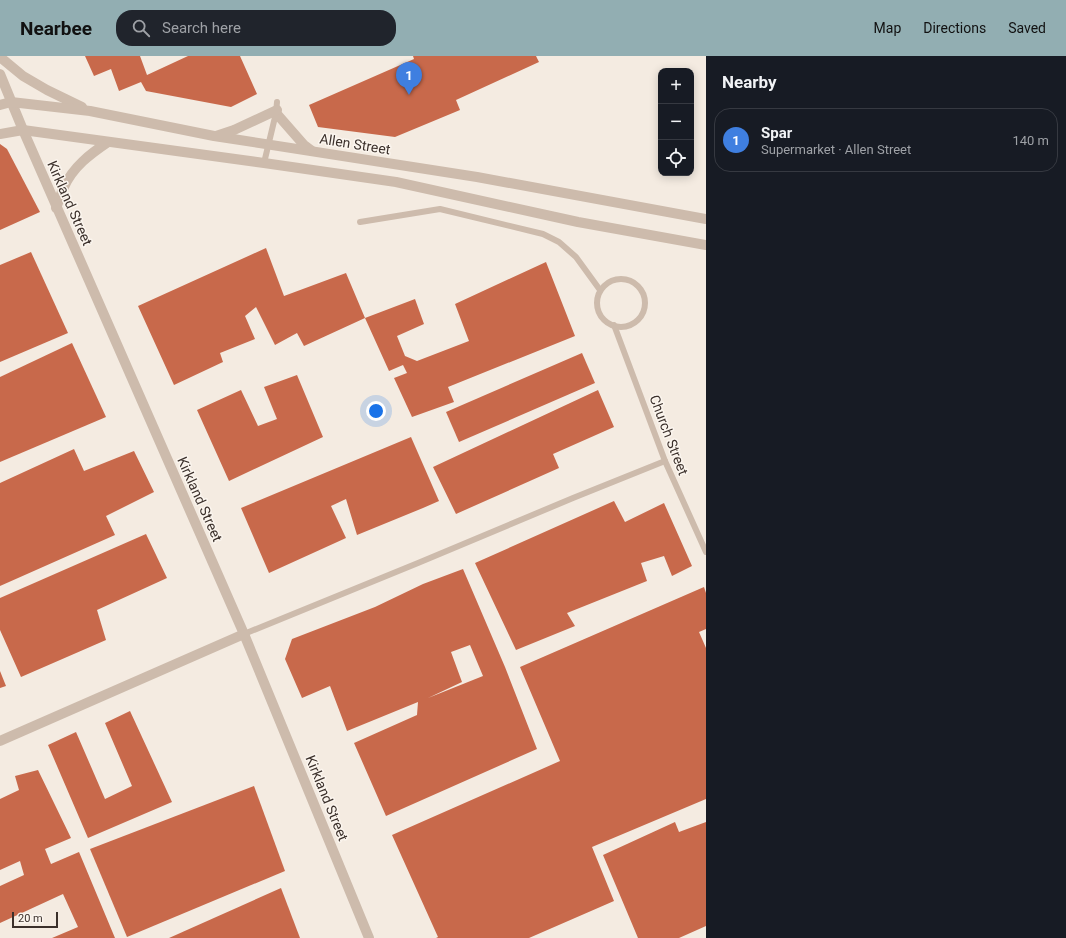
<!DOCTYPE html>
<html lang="en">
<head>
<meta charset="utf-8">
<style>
  :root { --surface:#171b24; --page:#20242c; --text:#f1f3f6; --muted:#9ea1a6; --line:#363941; --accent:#92aeb2 }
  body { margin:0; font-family:Roboto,sans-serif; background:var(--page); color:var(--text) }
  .controls { position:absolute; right:12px; top:12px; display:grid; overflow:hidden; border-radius:8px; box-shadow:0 2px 10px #0003 }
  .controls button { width:36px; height:36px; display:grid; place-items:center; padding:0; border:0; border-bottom:1px solid var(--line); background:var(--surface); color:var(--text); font:20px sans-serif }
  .scale { position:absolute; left:12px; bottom:10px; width:46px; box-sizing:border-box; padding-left:4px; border:2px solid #3b302b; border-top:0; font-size:11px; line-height:14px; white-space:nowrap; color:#3b302b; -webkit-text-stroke:3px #fbf5ee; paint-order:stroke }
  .you { position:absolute; left:376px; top:355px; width:14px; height:14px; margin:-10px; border:3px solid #fff; border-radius:50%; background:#1a73e8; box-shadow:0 0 0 6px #1a73e833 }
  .badge { display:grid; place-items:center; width:26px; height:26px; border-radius:50%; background:var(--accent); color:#fff; font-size:13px; font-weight:700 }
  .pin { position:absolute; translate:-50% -33px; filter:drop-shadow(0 1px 2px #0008) }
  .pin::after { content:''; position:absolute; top:21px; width:14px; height:12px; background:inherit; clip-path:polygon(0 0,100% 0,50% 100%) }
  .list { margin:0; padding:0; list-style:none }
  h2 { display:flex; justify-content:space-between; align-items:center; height:52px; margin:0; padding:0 16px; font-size:17px }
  h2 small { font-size:13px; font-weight:400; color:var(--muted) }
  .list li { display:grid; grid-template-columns:26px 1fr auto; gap:12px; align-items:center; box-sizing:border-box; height:64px; margin:0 8px 8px; padding:0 8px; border:1px solid var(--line); border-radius:16px }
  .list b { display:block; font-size:15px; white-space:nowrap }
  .list p { margin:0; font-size:13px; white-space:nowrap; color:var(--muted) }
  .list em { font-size:13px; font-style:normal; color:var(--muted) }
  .icon { flex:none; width:22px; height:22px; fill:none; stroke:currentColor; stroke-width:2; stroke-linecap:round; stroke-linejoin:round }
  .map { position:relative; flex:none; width:706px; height:882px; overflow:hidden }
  header { display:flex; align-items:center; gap:24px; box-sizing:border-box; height:56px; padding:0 20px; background:var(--accent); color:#111 }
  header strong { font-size:19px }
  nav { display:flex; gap:22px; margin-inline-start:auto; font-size:14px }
  .search { width:280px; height:36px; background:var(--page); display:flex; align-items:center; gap:10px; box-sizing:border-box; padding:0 14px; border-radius:16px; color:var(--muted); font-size:15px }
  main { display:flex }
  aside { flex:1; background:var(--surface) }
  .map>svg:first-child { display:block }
</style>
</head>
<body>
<header>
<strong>Nearbee</strong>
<div class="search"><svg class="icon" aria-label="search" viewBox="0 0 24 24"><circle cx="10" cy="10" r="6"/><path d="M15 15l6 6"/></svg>Search here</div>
<nav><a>Map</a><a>Directions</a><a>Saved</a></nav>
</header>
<main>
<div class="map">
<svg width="706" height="882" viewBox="0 0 706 882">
  <rect width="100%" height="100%" fill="#f4ebe1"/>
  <g fill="#c8694b" fill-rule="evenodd">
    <polygon points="85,0 140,0 147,19 188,0 240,0 257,38 231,51 146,35 141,26 119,35 111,13 94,20"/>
    <polygon points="413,0 536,0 539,6 456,44 460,54 395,81 318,71 309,49 414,3"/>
    <polygon points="0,88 7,93 40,156 0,174"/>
    <polygon points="266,192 284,240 346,217 365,262 304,290 297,277 275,289 256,251 245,260 255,283 220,297 223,306 174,329 138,250"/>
    <polygon points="31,196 68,277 0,306 0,209"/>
    <polygon points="546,206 575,280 448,331 454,346 412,361 394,322 407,317 403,309 389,315 365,262 415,243 424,268 397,280 405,300 417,305 469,285 455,248"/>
    <polygon points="72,287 106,361 0,406 0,321"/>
    <polygon points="582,297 595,327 459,386 446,356"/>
    <polygon points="297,319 323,381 229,425 197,354 241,334 258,370 277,363 264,331"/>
    <polygon points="598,334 614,371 553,398 559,412 456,458 433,411"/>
    <polygon points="411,381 439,445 423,452 357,479 346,443 331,450 346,482 269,517 241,452"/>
    <polygon points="74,393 84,415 134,395 154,436 106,460 115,479 0,530 0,427"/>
    <polygon points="614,445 625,466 664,447 692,510 672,520 664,500 641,507 647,525 567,557 575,570 516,594 475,507"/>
    <polygon points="146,478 167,522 97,554 106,584 21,621 0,574 0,542"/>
    <path d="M463 513 505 611 537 693 386 760 354 687 417 659 418 646 347 675 330 630 302 642 285 603 292 583 375 551 423 528ZM470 589 483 620 428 642 462 626 451 596Z"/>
    <polygon points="704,531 706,537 706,573 699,576 706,592 706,743 592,791 614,845 529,882 436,882 438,881 392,779 560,705 520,611"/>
    <polygon points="0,615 6,630 0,632"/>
    <polygon points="130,655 172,746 88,782 48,689 76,676 105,743 132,730 105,667"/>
    <polygon points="38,714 71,782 45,793 51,808 79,796 115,882 52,882 78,871 63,838 0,867 0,830 24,819 20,805 0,814 0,743 19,734 15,720"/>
    <polygon points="254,730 285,815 127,881 90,793"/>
    <polygon points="675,766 679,776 706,766 706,870 679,882 638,882 603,799"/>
    <polygon points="281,832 300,882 169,882"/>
  </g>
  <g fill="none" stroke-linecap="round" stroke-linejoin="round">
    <g stroke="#cdbbac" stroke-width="6">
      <polyline points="264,107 276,57 277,46"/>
      <polyline points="360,166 440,153 543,178 559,186 576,201 600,234"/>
      <circle cx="621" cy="247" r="24"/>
      <polyline points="614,269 665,405 706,496"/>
      <polyline points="244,578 418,507 573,442 665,405"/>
    </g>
    <g stroke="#cdbbac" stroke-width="10">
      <polyline points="0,18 23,74 244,578 369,882"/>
      <polyline points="0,685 244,578"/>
    </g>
    <g stroke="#cdbbac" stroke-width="10">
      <polyline points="0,1 23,20 47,34 82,51"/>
      <polyline points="0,49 11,46 90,55 214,80 477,121 706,163"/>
      <polyline points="276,57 304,89 312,95"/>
      <polyline points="0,78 23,74 264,107 396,126 578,166 706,189"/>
      <polyline points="216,80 234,74 277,54"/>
      <path d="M56 152C59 145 61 137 64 131 73 111 90 98 108 86"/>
    </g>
  </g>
  <g text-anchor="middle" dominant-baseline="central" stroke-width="3" stroke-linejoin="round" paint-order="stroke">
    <g font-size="14" fill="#3b302b" stroke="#fbf5ee">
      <text transform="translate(355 88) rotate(9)">Allen Street</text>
      <text transform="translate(70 147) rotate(66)">Kirkland Street</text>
      <text transform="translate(669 379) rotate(69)">Church Street</text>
      <text transform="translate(200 443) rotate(66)">Kirkland Street</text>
      <text transform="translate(327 742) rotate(68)">Kirkland Street</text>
    </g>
  </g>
</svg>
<div class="controls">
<button>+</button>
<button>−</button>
<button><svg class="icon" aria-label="locate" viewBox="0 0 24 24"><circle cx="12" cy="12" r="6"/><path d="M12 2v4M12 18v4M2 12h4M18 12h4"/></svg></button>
</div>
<div class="scale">20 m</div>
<div class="you"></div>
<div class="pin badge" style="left:409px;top:39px;background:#3f7fe0">1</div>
</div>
<aside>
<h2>Nearby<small></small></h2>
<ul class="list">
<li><span class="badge" style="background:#3f7fe0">1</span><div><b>Spar</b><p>Supermarket · Allen Street</p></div><em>140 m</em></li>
</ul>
</aside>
</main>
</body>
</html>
